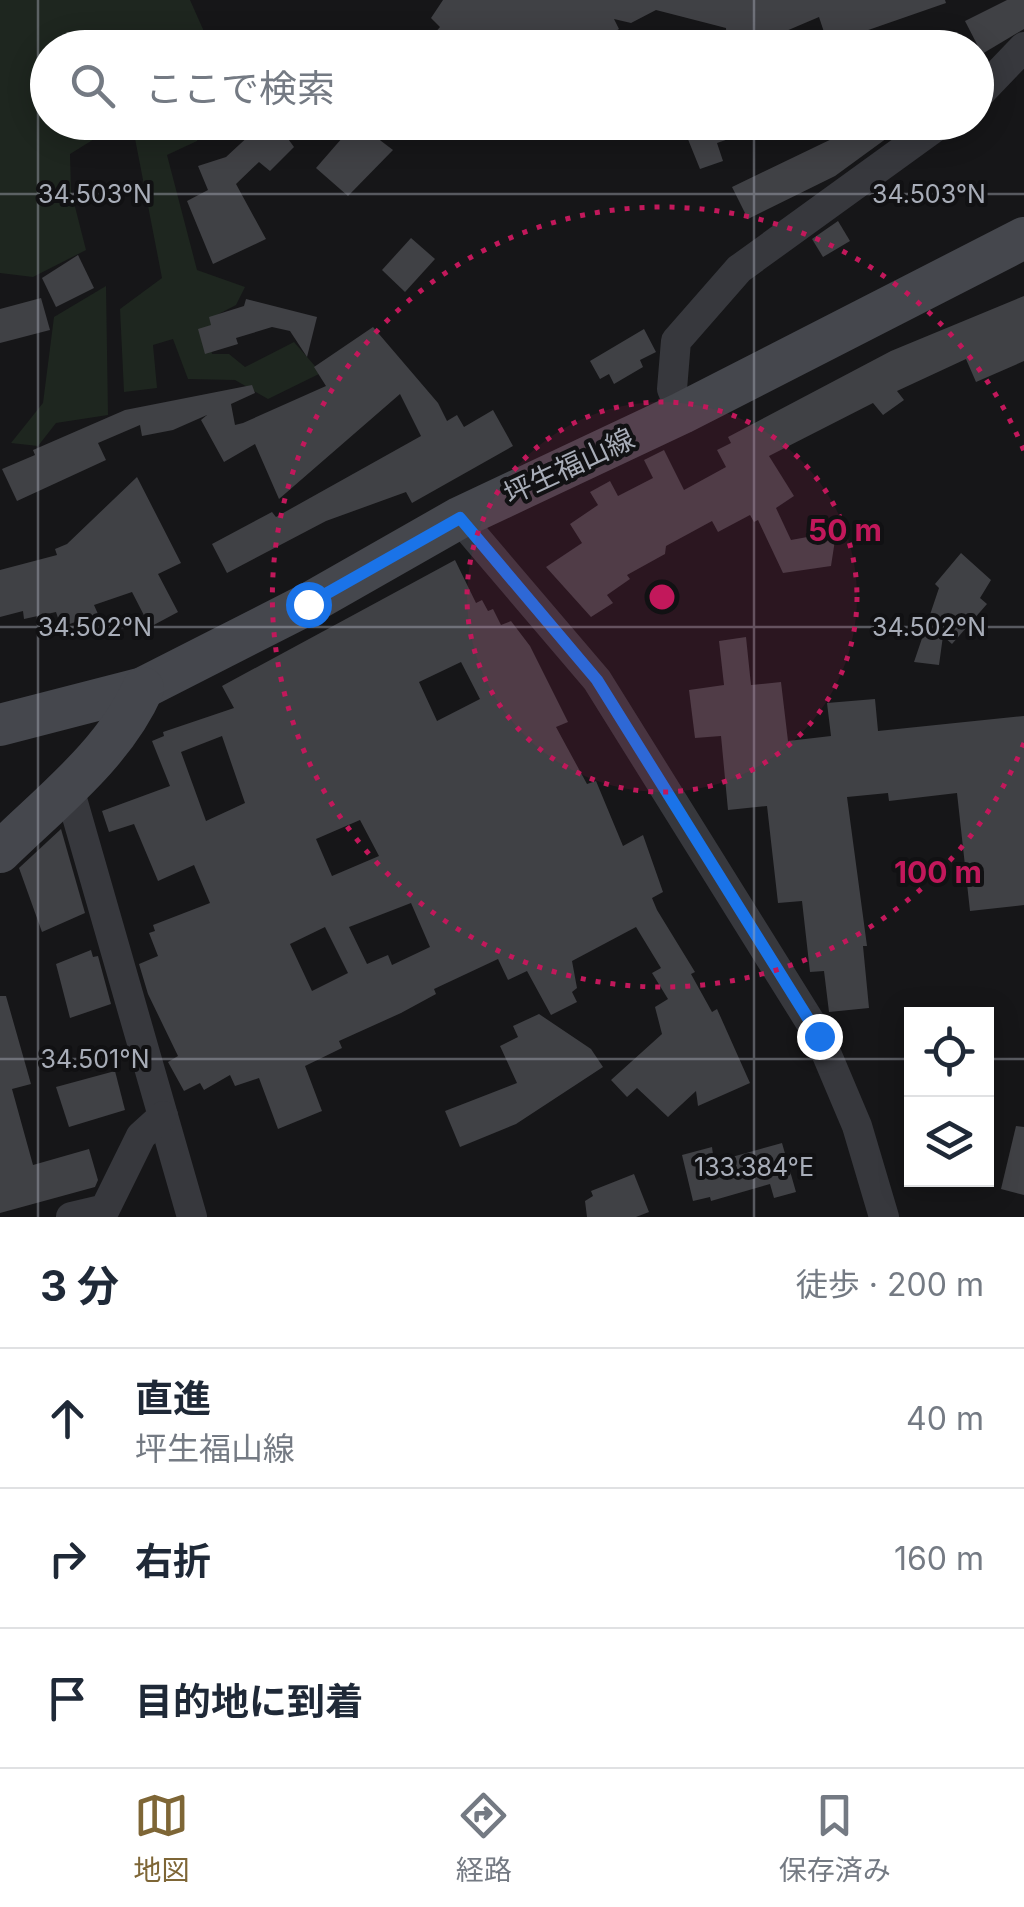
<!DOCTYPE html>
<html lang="ja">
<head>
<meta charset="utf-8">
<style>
  :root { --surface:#fff; --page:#f2f2f3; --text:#1f2937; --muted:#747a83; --line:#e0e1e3; --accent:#7e6636 }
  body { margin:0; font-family:Inter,"Noto Sans JP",sans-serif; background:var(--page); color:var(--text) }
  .controls { position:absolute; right:30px; bottom:30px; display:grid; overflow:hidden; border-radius:0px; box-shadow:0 5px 25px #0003 }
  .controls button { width:90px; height:90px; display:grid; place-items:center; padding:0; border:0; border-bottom:2px solid var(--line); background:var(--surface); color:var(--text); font:50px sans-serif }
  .stop { position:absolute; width:30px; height:30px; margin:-22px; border:8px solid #1a73e8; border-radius:50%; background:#fff }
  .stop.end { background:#1a73e8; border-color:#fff; box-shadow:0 2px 10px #0008 }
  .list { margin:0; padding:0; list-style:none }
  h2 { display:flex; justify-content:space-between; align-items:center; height:130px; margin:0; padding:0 40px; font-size:42px }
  h2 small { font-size:32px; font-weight:400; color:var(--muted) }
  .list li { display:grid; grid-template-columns:65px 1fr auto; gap:30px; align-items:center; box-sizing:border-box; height:140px; padding:0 40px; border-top:2px solid var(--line) }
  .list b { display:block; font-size:38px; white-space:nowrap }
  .list p { margin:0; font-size:32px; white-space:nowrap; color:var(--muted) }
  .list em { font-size:32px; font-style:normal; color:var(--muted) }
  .icon { flex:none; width:55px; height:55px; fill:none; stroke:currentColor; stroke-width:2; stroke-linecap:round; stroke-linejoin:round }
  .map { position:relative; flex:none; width:1024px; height:1217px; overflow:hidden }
  .search { position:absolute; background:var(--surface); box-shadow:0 5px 25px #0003; left:30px; right:30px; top:30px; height:110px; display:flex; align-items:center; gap:25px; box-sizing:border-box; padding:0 35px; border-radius:55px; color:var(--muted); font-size:38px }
  .sheet { height:550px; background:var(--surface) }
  nav { display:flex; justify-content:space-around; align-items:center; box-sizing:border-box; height:140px; border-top:2px solid var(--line); background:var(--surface); font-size:28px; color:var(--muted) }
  nav a { display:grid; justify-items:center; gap:5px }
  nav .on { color:var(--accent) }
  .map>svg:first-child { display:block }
</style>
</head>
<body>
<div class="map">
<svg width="1024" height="1217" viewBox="0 0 1024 1217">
  <rect width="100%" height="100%" fill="#161618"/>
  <g fill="#1e261f">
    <polygon points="0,0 190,0 206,36 232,44 232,48 48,48 48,122 120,123 70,154 71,191 86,250 33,277 0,273"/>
    <polygon points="132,123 196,123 202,127 197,141 167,155 197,270 245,287 236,305 211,318 212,354 229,354 245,367 294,342 321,373 268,399 235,380 188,379 173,339 153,345 157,388 124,392 120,309 162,278"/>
    <polygon points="106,286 108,415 56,423 38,446 11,443 43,403 54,317"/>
  </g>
  <g fill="#404145" fill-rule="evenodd">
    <polygon points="443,0 945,0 946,3 828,44 819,17 746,48 727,48 726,28 656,10 631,23 614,19 619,29 590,48 422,48 440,27 431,18"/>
    <polygon points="1007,0 1024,0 1024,29 982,54 965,21"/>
    <polygon points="264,122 301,122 286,136 294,147 270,171 259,162 236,184 266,239 213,264 187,201 208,190 198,166 226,157"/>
    <polygon points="356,122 393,150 348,196 316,168"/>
    <polygon points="681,122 766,122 767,126 717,143 723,161 700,169"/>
    <polygon points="836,122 909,122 835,176 748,219 732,187 840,135"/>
    <polygon points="838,221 850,241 823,257 812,239"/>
    <polygon points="411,238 435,259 405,292 382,270"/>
    <polygon points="78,255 94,288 56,307 42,278"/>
    <polygon points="1024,296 1024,361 976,382 966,359 897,391 904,400 883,415 873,403 769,456 794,496 776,508 791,540 829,533 831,541 835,540 831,566 783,573 758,520 754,522 750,515 718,532 712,521 666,546 665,554 627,575 630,579 607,595 613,603 591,617 546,567 582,543 570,524 598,505 590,492 610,481 618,496 653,478 644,460 664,450 684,490 726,467 717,450 731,443 728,437 891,351"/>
    <polygon points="41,298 50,330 0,343 0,309"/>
    <polygon points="246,299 317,317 307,357 290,331 272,327 236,338 238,344 205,354 198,329 211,325 209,317 244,306"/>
    <polygon points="373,327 438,403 447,421 457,415 464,427 493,410 513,446 412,503 406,492 326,521 227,573 212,544 272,512 276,517 421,436 400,394 279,499 255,444 224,462 201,420 207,415 173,430 142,436 140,425 98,443 106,460 17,501 2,469 35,455 33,450 125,410 252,385 255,393 231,404 235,425 243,423 326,386 314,367"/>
    <polygon points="644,329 656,352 640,360 643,367 614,384 609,374 600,379 590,361"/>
    <polygon points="137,477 181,563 158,574 178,612 150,627 132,592 94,605 98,614 61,627 56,612 24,619 23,611 0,617 0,570 57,555 55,549 67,544"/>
    <polygon points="961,553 991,580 980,598 987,604 952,644 943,636 939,665 914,662 939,588 935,584"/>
    <path d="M455 560 476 603 482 600 488 611 493 609 501 625 511 621 530 646 568 722 556 727 587 784 596 781 623 846 643 835 663 892 652 898 657 910 695 972 691 974 712 1012 717 1009 750 1083 698 1106 696 1091 668 1117 637 1088 627 1097 611 1080 662 1034 655 1007 668 999 652 973 661 968 636 927 572 961 577 988 572 992 577 1002 551 1015 527 971 508 980 498 959 434 989 436 994 401 1013 339 1041 342 1048 305 1066 322 1111 278 1129 259 1078 235 1086 230 1075 204 1090 200 1083 184 1091 168 1062 178 1056 148 994 139 964 158 956 149 933 155 931 153 925 210 903 194 865 158 881 134 824 109 832 102 811 170 786 152 741 164 736 163 732 234 708 222 686ZM461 662 480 699 437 721 419 682ZM222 736 245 803 206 821 181 752ZM360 820 379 856 332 876 316 839ZM411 903 430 947 392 965 388 955 367 964 349 927ZM325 927 348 973 312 991 290 944Z"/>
    <polygon points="746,637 751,685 781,682 788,741 831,736 827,703 875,699 878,731 1024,716 1024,905 970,911 957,793 889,801 888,793 847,797 867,946 863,946 869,1008 829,1012 824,971 810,972 802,901 778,903 767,806 728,810 721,736 695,738 689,690 724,685 719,641"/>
    <polygon points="61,829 85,913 42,932 19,868"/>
    <polygon points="91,950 93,957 98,956 111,1004 70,1018 56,964"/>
    <polygon points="0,996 6,996 31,1084 12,1089 33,1165 89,1149 98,1180 95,1187 0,1213"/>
    <polygon points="539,1014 591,1049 603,1067 516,1124 460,1147 445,1111 517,1083 500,1046 518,1037 513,1026"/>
    <polygon points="115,1071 125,1110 69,1127 56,1087"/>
    <polygon points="1016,1126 1024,1127 1024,1195 1001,1189"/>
    <polygon points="782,1143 796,1192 774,1198 770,1184 711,1201 710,1197 693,1201 682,1155 712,1147 714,1162"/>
    <polygon points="634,1174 649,1212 636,1217 587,1217 585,1201 593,1196 591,1191"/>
  </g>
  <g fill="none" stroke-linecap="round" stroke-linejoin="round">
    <g stroke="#37383d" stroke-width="30">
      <polyline points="976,97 1024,47"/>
      <polyline points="682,413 672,389 676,341 739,269 942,122"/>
      <polyline points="459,518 597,680 819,1036 857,1126 884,1217"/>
      <polyline points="68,785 192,1217"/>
      <polyline points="71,1217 105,1209 141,1136 163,1116"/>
    </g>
    <g stroke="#45474d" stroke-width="42">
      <polyline points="0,725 143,688 308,604 459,518 682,413 1024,238"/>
      <path d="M0 852C51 802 114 754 143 688"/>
    </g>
  </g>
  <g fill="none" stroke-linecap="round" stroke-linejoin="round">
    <polyline stroke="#1a73e8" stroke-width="12" points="308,604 460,518 597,680 819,1036"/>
  </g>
  <path fill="none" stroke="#a8adb8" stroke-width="2.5" stroke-opacity="0.45" d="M38 0V1217M754 0V48M754 122V1217M0 194H1024M0 627H1024M0 1059H912M986 1059H1024"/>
  <circle cx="662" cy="597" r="195" fill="#c2185b" fill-opacity=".12"/>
  <g fill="none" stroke="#c2185b" stroke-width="5" stroke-dasharray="5 10">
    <circle cx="662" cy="597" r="195"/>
    <path d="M1024 743A390 390 0 1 1 1024 451"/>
  </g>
  <g text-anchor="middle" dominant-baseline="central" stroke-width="8" stroke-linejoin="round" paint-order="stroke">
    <g font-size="28" fill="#a8adb8" stroke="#111113">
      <text transform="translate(569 466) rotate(-25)">坪生福山線</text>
    </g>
  </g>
  <g font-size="25" text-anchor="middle" fill="#a8adb8" stroke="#111113" stroke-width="8" stroke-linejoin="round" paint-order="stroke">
    <text x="95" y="203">34.503°N</text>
    <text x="929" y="203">34.503°N</text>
    <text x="95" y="636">34.502°N</text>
    <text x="929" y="636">34.502°N</text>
    <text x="95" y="1068">34.501°N</text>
    <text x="754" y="1176">133.384°E</text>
  </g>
  <circle cx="662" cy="597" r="15" fill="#c2185b" stroke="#111113" stroke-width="5"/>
  <g font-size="30" text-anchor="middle" font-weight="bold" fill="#c2185b" stroke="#111113" stroke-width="8" stroke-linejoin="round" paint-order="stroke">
    <text x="845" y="541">50 m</text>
    <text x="938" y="883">100 m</text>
  </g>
</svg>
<div class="controls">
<button><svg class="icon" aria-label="locate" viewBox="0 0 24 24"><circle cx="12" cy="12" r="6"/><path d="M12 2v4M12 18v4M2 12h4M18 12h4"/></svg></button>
<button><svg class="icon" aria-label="layers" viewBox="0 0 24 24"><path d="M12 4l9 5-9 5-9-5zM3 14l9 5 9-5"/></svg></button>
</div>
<div class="stop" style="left:308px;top:604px"></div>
<div class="stop end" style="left:819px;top:1036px"></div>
<div class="search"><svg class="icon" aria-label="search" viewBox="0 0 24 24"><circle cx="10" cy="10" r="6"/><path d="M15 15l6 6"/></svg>ここで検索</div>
</div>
<section class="sheet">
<h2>3 分<small>徒歩 · 200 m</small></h2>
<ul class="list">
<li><svg class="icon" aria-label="ahead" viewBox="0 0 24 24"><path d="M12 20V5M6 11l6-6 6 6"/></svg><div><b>直進</b><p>坪生福山線</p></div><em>40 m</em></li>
<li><svg class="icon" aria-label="right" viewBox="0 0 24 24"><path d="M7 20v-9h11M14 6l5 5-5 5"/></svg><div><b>右折</b></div><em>160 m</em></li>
<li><svg class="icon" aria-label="arrive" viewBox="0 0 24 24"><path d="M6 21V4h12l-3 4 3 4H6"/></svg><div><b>目的地に到着</b></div></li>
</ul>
</section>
<nav>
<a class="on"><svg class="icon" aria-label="map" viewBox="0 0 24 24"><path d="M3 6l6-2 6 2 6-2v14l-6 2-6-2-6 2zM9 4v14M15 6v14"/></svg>地図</a>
<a><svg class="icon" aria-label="directions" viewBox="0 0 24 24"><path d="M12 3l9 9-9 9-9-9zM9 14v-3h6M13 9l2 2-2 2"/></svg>経路</a>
<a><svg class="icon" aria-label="saved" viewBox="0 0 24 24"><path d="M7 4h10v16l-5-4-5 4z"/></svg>保存済み</a>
</nav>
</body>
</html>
